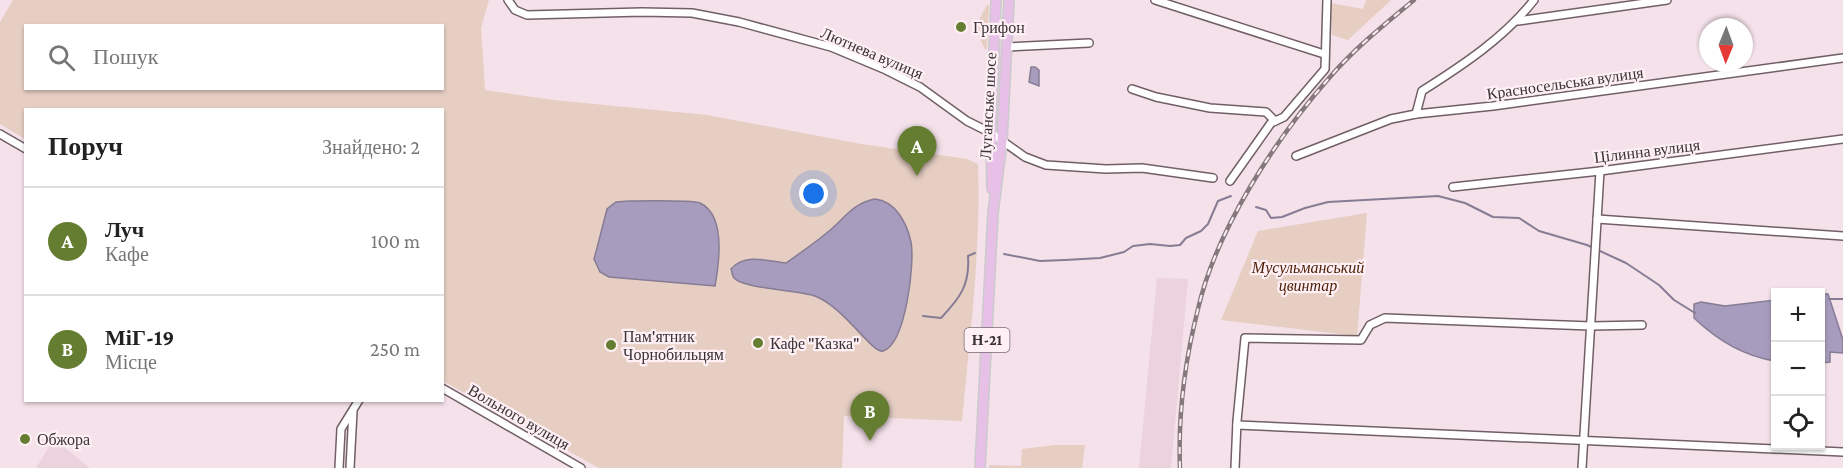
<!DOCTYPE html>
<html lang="uk">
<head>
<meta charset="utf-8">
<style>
  :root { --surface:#fff; --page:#f2f2f2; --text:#222; --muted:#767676; --line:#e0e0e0; --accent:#647d30 }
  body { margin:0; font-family:"Crimson Pro",serif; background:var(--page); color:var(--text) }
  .controls { position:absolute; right:18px; bottom:18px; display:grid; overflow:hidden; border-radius:0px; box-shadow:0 2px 4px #0004 }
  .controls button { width:54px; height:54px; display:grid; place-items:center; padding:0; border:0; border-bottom:2px solid var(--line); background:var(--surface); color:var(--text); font:30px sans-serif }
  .compass { position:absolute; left:1699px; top:18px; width:54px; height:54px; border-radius:50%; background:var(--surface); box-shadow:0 2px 4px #0004; rotate:181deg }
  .you { position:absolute; left:814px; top:194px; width:21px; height:21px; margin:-15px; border:4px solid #fff; border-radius:50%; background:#1a73e8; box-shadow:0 0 0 9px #1a73e833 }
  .badge { display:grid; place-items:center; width:39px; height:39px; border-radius:50%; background:var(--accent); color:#fff; font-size:20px; font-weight:700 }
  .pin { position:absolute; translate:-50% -50px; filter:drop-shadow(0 2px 3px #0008) }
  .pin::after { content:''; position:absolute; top:32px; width:21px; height:18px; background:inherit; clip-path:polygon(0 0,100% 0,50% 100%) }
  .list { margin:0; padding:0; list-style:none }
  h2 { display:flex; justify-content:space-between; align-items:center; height:78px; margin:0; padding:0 24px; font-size:26px }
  h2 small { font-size:20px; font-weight:400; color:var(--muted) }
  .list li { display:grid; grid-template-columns:39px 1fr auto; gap:18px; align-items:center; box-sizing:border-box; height:108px; padding:0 24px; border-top:2px solid var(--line) }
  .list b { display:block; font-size:22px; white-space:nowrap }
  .list p { margin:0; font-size:20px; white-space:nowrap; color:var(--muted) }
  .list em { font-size:20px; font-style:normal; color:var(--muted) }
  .icon { flex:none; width:33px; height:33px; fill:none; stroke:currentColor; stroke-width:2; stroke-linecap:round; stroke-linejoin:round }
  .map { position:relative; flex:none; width:1843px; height:468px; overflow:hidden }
  .search { position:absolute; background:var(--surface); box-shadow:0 2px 4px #0004; left:24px; top:24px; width:420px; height:66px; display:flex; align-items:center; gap:15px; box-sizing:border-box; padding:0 21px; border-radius:0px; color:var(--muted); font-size:22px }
  .panel { position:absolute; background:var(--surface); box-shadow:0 2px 4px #0004; left:24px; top:108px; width:420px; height:294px; border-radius:0px }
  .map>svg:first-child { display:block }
</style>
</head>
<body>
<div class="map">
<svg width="1843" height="468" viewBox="0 0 1843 468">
  <rect width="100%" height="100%" fill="#f4e1e9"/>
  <g fill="#ecd2dc">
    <polygon points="1157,278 1188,279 1171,468 1139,468"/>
    <polygon points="54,439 90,468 36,468"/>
  </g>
  <g fill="#e6cec3" fill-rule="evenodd">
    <path d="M13 0H489L481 28 485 90 553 100 707 115 861 144 967 159 978 164C981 249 970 336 962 421L844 416 842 468H599L443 381 442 110H26L25 139 0 124V22ZM26 26H442V88H26Z"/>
    <polygon points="1366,0 1391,0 1348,40 1332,35 1331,3 1363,9"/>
    <path d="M987 5H989L987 49H985C974 29 976 24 987 5Z"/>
    <polygon points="1367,213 1357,336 1221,320 1258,231"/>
    <polygon points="1056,445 1085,445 1082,468 989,468 989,465 1021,466 1022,449"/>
  </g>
  <g fill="#a79cbd" stroke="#867c94" stroke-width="1.5">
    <polygon points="1031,67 1035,67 1039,70 1039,86 1029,82"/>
    <path d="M875 199C896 201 907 224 911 242 915 262 906 344 883 351 880 352 878 350 875 348 857 332 838 305 815 296 799 290 744 289 734 278 732 276 732 271 731 269 745 253 768 261 786 263 800 253 815 243 829 231 845 218 853 203 875 199Z"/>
    <path d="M629 201C641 201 692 200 700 203 726 215 719 264 715 286L609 277 600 272 594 259 597 248 607 209 616 202Z"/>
    <polygon points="1821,294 1828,294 1843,340 1843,353 1830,352 1830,362 1821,363"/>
    <path d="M1775 300V361C1743 356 1717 340 1694 318V304L1701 302 1725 306Z"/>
  </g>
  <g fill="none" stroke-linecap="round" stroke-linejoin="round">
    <g stroke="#867c94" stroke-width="2">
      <polyline points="1256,207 1266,210 1271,218 1282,217 1305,208 1328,202 1438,196 1465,203 1493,217 1519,218 1539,231 1587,245 1626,263 1659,285 1674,300 1695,313"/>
      <polyline points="1004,254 1040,261 1065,260 1100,258 1124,252 1133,246 1150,244 1170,246 1180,245 1186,238 1201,231 1208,224 1218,201 1231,196"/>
      <polyline points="1829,299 1843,299"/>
      <path d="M923 316 941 318C960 298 970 285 968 256L975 253"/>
    </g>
    <g stroke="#706066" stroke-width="10">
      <g id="minor">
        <polyline points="508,0 515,10 527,15 642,12 692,13 739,22 831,47 886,70 920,87 967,121 991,133 1025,157 1046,165 1106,169 1142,168 1213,178"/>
        <polyline points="1155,0 1324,54"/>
        <polyline points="1518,21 1667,0"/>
        <polyline points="1006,47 1089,43"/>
        <polyline points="1132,89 1156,97 1210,108 1266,112 1275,121"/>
        <path d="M1416 114 1422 91C1463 65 1504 38 1534 0"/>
        <polyline points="0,134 26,149"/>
        <polyline points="1296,156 1391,119 1416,114 1493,106 1843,58"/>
        <polyline points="1230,181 1271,123 1284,117 1325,69 1327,0"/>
        <polyline points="1453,187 1600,171 1843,139"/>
        <polyline points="1597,219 1843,236"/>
        <polyline points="442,388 581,468"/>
        <polyline points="1237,425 1843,452"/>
        <polyline points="339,468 341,429 359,400"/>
        <polyline points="350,468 353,411"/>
        <polyline points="1235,468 1237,421 1245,338 1361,340 1370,325 1385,318 1591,326 1642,325"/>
        <polyline points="1582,468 1600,171"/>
      </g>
    </g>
    <g stroke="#cccacb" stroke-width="12">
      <g id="major">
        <polyline points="992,189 991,133 996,0"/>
        <polyline points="980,468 993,213 1002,141 1009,0"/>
      </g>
    </g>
    <use href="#minor" stroke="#fff" stroke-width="7"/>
    <use href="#major" stroke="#e7c0e8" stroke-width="9"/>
    <g stroke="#85797e" stroke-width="4.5">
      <path id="rail" d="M1180 468C1178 416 1185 360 1198 309 1216 230 1276 138 1330 77 1355 48 1385 24 1414 0"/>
    </g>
    <use href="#rail" stroke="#fff0f6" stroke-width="2" stroke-dasharray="7" stroke-linecap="butt"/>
  </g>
  <g fill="#647d30" stroke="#fff0f6" stroke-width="2">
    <circle cx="961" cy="27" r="6"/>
    <circle cx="758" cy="343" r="6"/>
    <circle cx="611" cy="345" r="6"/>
    <circle cx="25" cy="439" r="6"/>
  </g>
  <g text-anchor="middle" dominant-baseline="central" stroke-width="4.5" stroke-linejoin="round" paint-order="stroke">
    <rect fill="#fff0f6" stroke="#756c70" stroke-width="1.5" x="964.5" y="328" width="45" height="24" rx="4.5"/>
    <g font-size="15" font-weight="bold" fill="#3a3336">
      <text x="987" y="340">Н-21</text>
    </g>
    <g font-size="16" fill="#3a3336" stroke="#fff0f6" text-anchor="start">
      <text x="973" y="27">Грифон</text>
      <text x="623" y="336">Пам'ятник<tspan x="623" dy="18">Чорнобильцям</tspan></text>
      <text x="770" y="343">Кафе "Казка"</text>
      <text x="37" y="439">Обжора</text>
    </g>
    <g font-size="16" fill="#3a3336" stroke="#fff0f6">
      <text transform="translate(872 53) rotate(23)">Лютнева вулиця</text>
      <text transform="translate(1565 83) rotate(-8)">Красносельська вулиця</text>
      <text transform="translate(988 106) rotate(-87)">Луганське шосе</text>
      <text transform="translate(1647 151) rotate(-7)">Цілинна вулиця</text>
      <text transform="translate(519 417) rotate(30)">Вольного вулиця</text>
    </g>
    <g font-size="16" font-style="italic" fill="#4f2007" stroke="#fff0f6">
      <text x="1308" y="267">Мусульманський<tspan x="1308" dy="18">цвинтар</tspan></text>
    </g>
  </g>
</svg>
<div class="controls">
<button>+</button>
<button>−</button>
<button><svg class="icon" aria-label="locate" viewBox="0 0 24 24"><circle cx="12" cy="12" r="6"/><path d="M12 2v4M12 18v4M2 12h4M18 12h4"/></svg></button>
</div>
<svg class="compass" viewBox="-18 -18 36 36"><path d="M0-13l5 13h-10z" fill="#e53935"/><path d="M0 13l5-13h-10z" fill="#767676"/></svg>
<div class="you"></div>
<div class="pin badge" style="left:917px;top:176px">A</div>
<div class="pin badge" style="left:870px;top:441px">B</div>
<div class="search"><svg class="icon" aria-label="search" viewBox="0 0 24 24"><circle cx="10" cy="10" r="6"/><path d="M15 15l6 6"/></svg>Пошук</div>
<section class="panel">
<h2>Поруч<small>Знайдено: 2</small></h2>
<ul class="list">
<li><span class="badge">A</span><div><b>Луч</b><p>Кафе</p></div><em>100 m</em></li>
<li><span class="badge">B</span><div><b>МіГ-19</b><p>Місце</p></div><em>250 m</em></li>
</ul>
</section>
</div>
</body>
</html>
